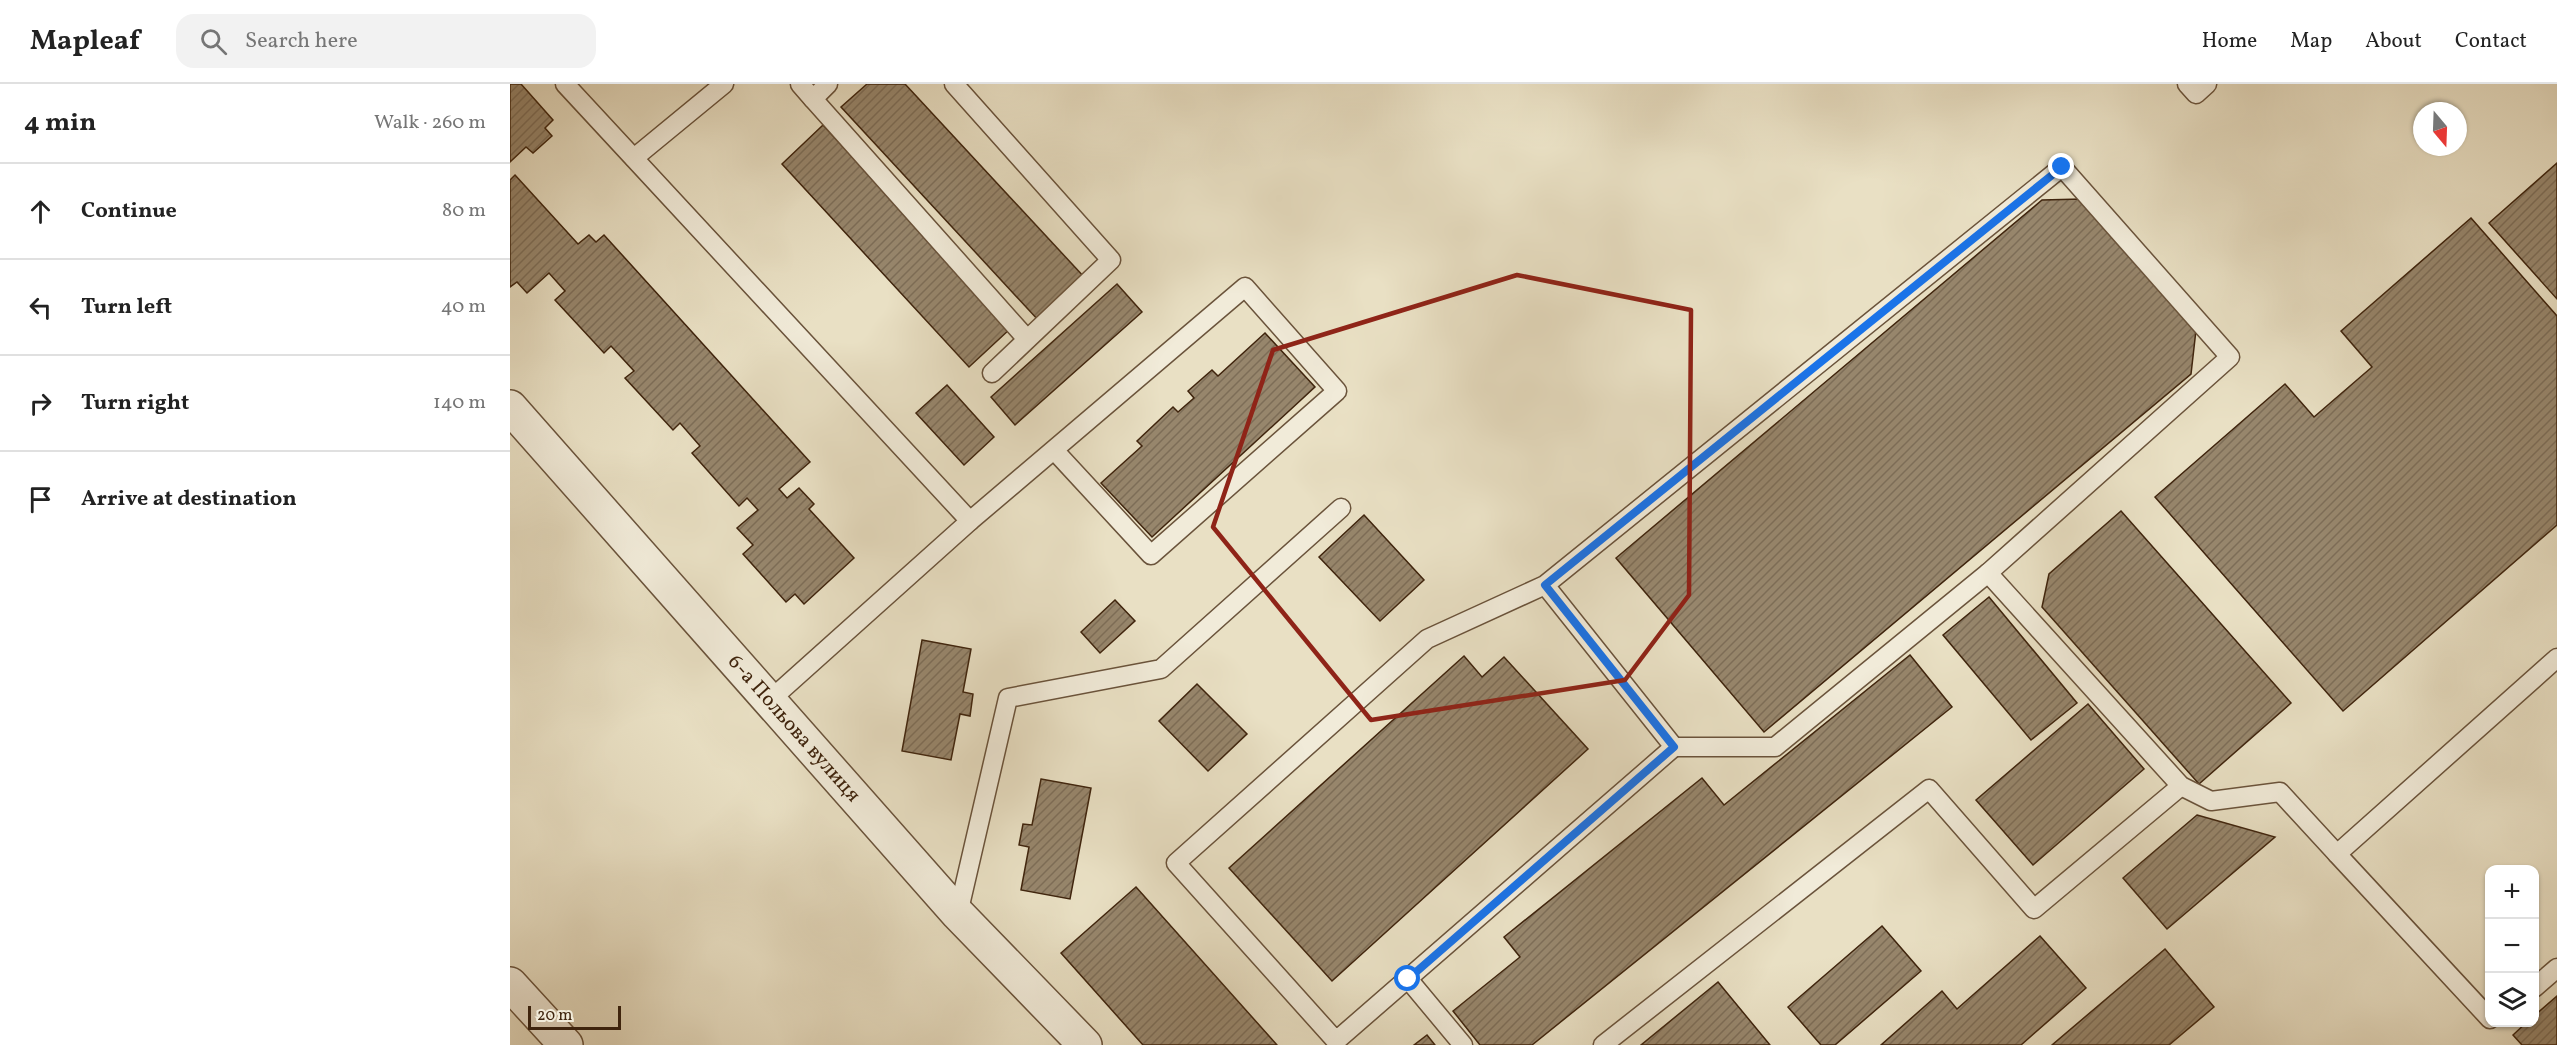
<!DOCTYPE html>
<html lang="en">
<head>
<meta charset="utf-8">
<style>
  :root { --surface:#fff; --page:#f2f2f2; --text:#222; --muted:#767676; --line:#e0e0e0 }
  body { margin:0; font-family:Vollkorn,serif; background:var(--page); color:var(--text) }
  .controls { position:absolute; right:18px; bottom:18px; display:grid; overflow:hidden; border-radius:12px; box-shadow:0 2px 4px #0004 }
  .controls button { width:54px; height:54px; display:grid; place-items:center; padding:0; border:0; border-bottom:2px solid var(--line); background:var(--surface); color:var(--text); font:30px sans-serif }
  .compass { position:absolute; left:1903px; top:18px; width:54px; height:54px; border-radius:50%; background:var(--surface); box-shadow:0 2px 4px #0004; rotate:161deg }
  .scale { position:absolute; left:18px; bottom:15px; width:93px; box-sizing:border-box; padding-left:6px; border:3px solid #3f240d; border-top:0; font-size:16px; line-height:21px; white-space:nowrap; color:#3f240d; -webkit-text-stroke:4px #f1ebd9; paint-order:stroke }
  .stop { position:absolute; width:18px; height:18px; margin:-14px; border:4px solid #1a73e8; border-radius:50%; background:#fff }
  .stop.end { background:#1a73e8; border-color:#fff; box-shadow:0 2px 6px #0008 }
  .list { margin:0; padding:0; list-style:none }
  h2 { display:flex; justify-content:space-between; align-items:center; height:78px; margin:0; padding:0 24px; font-size:26px }
  h2 small { font-size:20px; font-weight:400; color:var(--muted) }
  .list li { display:grid; grid-template-columns:39px 1fr auto; gap:18px; align-items:center; box-sizing:border-box; height:96px; padding:0 24px; border-top:2px solid var(--line) }
  .list b { display:block; font-size:22px; white-space:nowrap }
  .list em { font-size:20px; font-style:normal; color:var(--muted) }
  .icon { flex:none; width:33px; height:33px; fill:none; stroke:currentColor; stroke-width:2; stroke-linecap:round; stroke-linejoin:round }
  .map { position:relative; flex:none; width:2047px; height:961px; overflow:hidden }
  header { display:flex; align-items:center; gap:36px; box-sizing:border-box; height:84px; padding:0 30px; background:var(--surface); border-bottom:2px solid var(--line) }
  header strong { font-size:28px }
  nav { display:flex; gap:33px; margin-inline-start:auto; font-size:21px }
  .search { width:420px; height:54px; background:var(--page); display:flex; align-items:center; gap:15px; box-sizing:border-box; padding:0 21px; border-radius:18px; color:var(--muted); font-size:22px }
  main { display:flex }
  aside { flex:1; background:var(--surface) }
  .map>svg:first-child { display:block }
</style>
</head>
<body>
<header>
<strong>Mapleaf</strong>
<div class="search"><svg class="icon" aria-label="search" viewBox="0 0 24 24"><circle cx="10" cy="10" r="6"/><path d="M15 15l6 6"/></svg>Search here</div>
<nav><a>Home</a><a>Map</a><a>About</a><a>Contact</a></nav>
</header>
<main>
<aside>
<h2>4 min<small>Walk · 260 m</small></h2>
<ul class="list">
<li><svg class="icon" aria-label="ahead" viewBox="0 0 24 24"><path d="M12 20V5M6 11l6-6 6 6"/></svg><div><b>Continue</b></div><em>80 m</em></li>
<li><svg class="icon" aria-label="left" viewBox="0 0 24 24"><path d="M17 20v-9H6M10 6l-5 5 5 5"/></svg><div><b>Turn left</b></div><em>40 m</em></li>
<li><svg class="icon" aria-label="right" viewBox="0 0 24 24"><path d="M7 20v-9h11M14 6l5 5-5 5"/></svg><div><b>Turn right</b></div><em>140 m</em></li>
<li><svg class="icon" aria-label="arrive" viewBox="0 0 24 24"><path d="M6 21V4h12l-3 4 3 4H6"/></svg><div><b>Arrive at destination</b></div></li>
</ul>
</aside>
<div class="map">
<svg width="2047" height="961" viewBox="0 0 2047 961">
  <defs>
    <pattern id="building-hatch" width="6" height="6" patternUnits="userSpaceOnUse" patternTransform="scale(1.5)"><rect width="6" height="6" fill="#97866c"/><path d="M-1 1l2-2M0 6l6-6M5 7l2-2" fill="none" stroke="#7d6d57"/></pattern>
  </defs>
  <rect width="100%" height="100%" fill="#e9e0c4"/>
  <filter id="stains"><feTurbulence type="fractalNoise" baseFrequency=".00333" numOctaves="4"/><feColorMatrix values="0 0 0 0 .2 0 0 0 0 .09 0 0 0 0 .02 0 0 0 .5 -.17"/></filter>
  <radialGradient id="worn" r=".72"><stop offset=".6" stop-color="#630" stop-opacity="0"/><stop offset="1" stop-color="#630" stop-opacity=".3"/></radialGradient>
  <g fill="url(#building-hatch)" stroke="#3f240d" stroke-width="1.5">
    <polygon points="0,0 11,0 43,36 35,44 42,52 23,69 16,63 0,78"/>
    <polygon points="357,0 395,0 575,194 529,237 331,23"/>
    <polygon points="313,41 501,244 459,283 272,80"/>
    <polygon points="2047,79 2047,215 1979,139"/>
    <polygon points="5,91 68,160 79,151 86,158 94,151 300,378 269,405 277,414 289,404 304,420 299,425 344,474 294,520 285,510 276,518 233,470 243,461 227,444 248,426 237,414 229,422 182,369 190,362 170,339 163,346 115,294 124,287 101,262 94,269 45,216 55,207 39,189 17,209 7,198 0,203 0,96"/>
    <polygon points="1572,115 1686,246 1681,290 1254,648 1106,474 1532,116"/>
    <polygon points="1961,134 2047,232 2047,441 1833,627 1645,413 1775,300 1804,333 1862,283 1831,247"/>
    <polygon points="607,200 632,228 505,341 481,313"/>
    <polygon points="755,249 805,303 642,453 591,399 632,362 627,357 663,323 668,328 684,314 678,307 702,286 708,292"/>
    <polygon points="437,301 484,353 454,381 406,329"/>
    <polygon points="1611,427 1781,619 1689,700 1532,523 1539,490"/>
    <polygon points="854,431 914,496 870,537 809,473"/>
    <polygon points="1479,513 1567,619 1521,656 1433,551"/>
    <polygon points="605,516 625,537 590,569 571,548"/>
    <polygon points="412,556 461,565 453,608 463,610 460,632 450,630 441,676 392,667"/>
    <polygon points="1400,571 1442,623 1022,961 970,961 943,927 1010,873 994,853 1192,694 1214,721"/>
    <polygon points="954,572 972,593 994,573 1078,665 822,897 719,784"/>
    <polygon points="687,600 737,650 698,687 649,637"/>
    <polygon points="1578,620 1634,685 1523,781 1466,716"/>
    <polygon points="531,695 581,704 560,815 511,806 519,763 509,761 513,740 522,741"/>
    <polygon points="1687,731 1765,753 1657,845 1613,794"/>
    <polygon points="626,803 767,961 633,961 551,869"/>
    <polygon points="1372,842 1411,887 1325,961 1311,961 1278,923"/>
    <polygon points="1530,852 1576,904 1511,961 1371,961 1432,907 1447,925"/>
    <polygon points="1655,865 1704,923 1659,961 1542,961"/>
    <polygon points="1208,898 1260,961 1131,961"/>
    <polygon points="2047,912 2047,961 2012,961 2003,951 2017,938 2024,938 2024,932"/>
    <polygon points="917,951 925,961 904,961"/>
  </g>
  <g fill="none" stroke-linecap="round" stroke-linejoin="round">
    <g stroke="#6a533b" stroke-width="21">
      <g id="service">
        <polyline points="55,0 460,437 258,618"/>
        <polyline points="290,0 303,15 318,0"/>
        <polyline points="444,0 601,176 482,289"/>
        <polyline points="1677,0 1686,10 1697,0"/>
        <polyline points="303,15 517,255"/>
        <polyline points="124,74 214,0"/>
        <polyline points="460,437 735,203 827,307 641,471 544,366"/>
        <polyline points="1035,501 917,555 666,779 826,957 1164,663 1035,501 1552,83 1720,273 1478,489 1671,702 1701,717 1770,708 1827,770"/>
        <polyline points="1164,663 1265,663 1478,489"/>
        <polyline points="448,830 498,614 651,585 831,424"/>
        <polyline points="898,895 953,961"/>
        <polyline points="2024,904 2047,884"/>
        <polyline points="1980,935 1827,770 2047,574"/>
        <polyline points="1093,961 1419,705 1524,825 1671,702"/>
      </g>
    </g>
    <g stroke="#6a533b" stroke-width="36">
      <g id="minor">
        <path id="s1" d="M0 323 448 830 575 961"/>
        <polyline points="0,900 56,961"/>
      </g>
    </g>
    <use href="#service" stroke="#f1ebd9" stroke-width="18"/>
    <use href="#minor" stroke="#f1ebd9" stroke-width="33"/>
  </g>
  <g fill="none" stroke-linecap="round" stroke-linejoin="round">
    <polyline stroke="#1a73e8" stroke-width="8" points="898,895 1164,663 1035,501 1552,83"/>
  </g>
  <path fill="none" stroke="#8f2418" stroke-width="4.5" stroke-linejoin="round" d="M1007 191 1181 226 1179 511 1115 596 861 636 703 443 763 266Z"/>
  <g text-anchor="middle" dominant-baseline="central" stroke-width="6" stroke-linejoin="round" paint-order="stroke">
    <g font-size="21" fill="#3f240d" stroke="#f1ebd9">
      <text stroke="none"><textPath href="#s1" startOffset="429">6-а Польова вулиця</textPath></text>
    </g>
  </g>
  <rect width="100%" height="100%" filter="url(#stains)"/>
  <rect width="100%" height="100%" fill="url(#worn)"/>
</svg>
<div class="controls">
<button>+</button>
<button>−</button>
<button><svg class="icon" aria-label="layers" viewBox="0 0 24 24"><path d="M12 4l9 5-9 5-9-5zM3 14l9 5 9-5"/></svg></button>
</div>
<svg class="compass" viewBox="-18 -18 36 36"><path d="M0-13l5 13h-10z" fill="#e53935"/><path d="M0 13l5-13h-10z" fill="#767676"/></svg>
<div class="scale">20 m</div>
<div class="stop" style="left:898px;top:895px"></div>
<div class="stop end" style="left:1552px;top:83px"></div>
</div>
</main>
</body>
</html>
